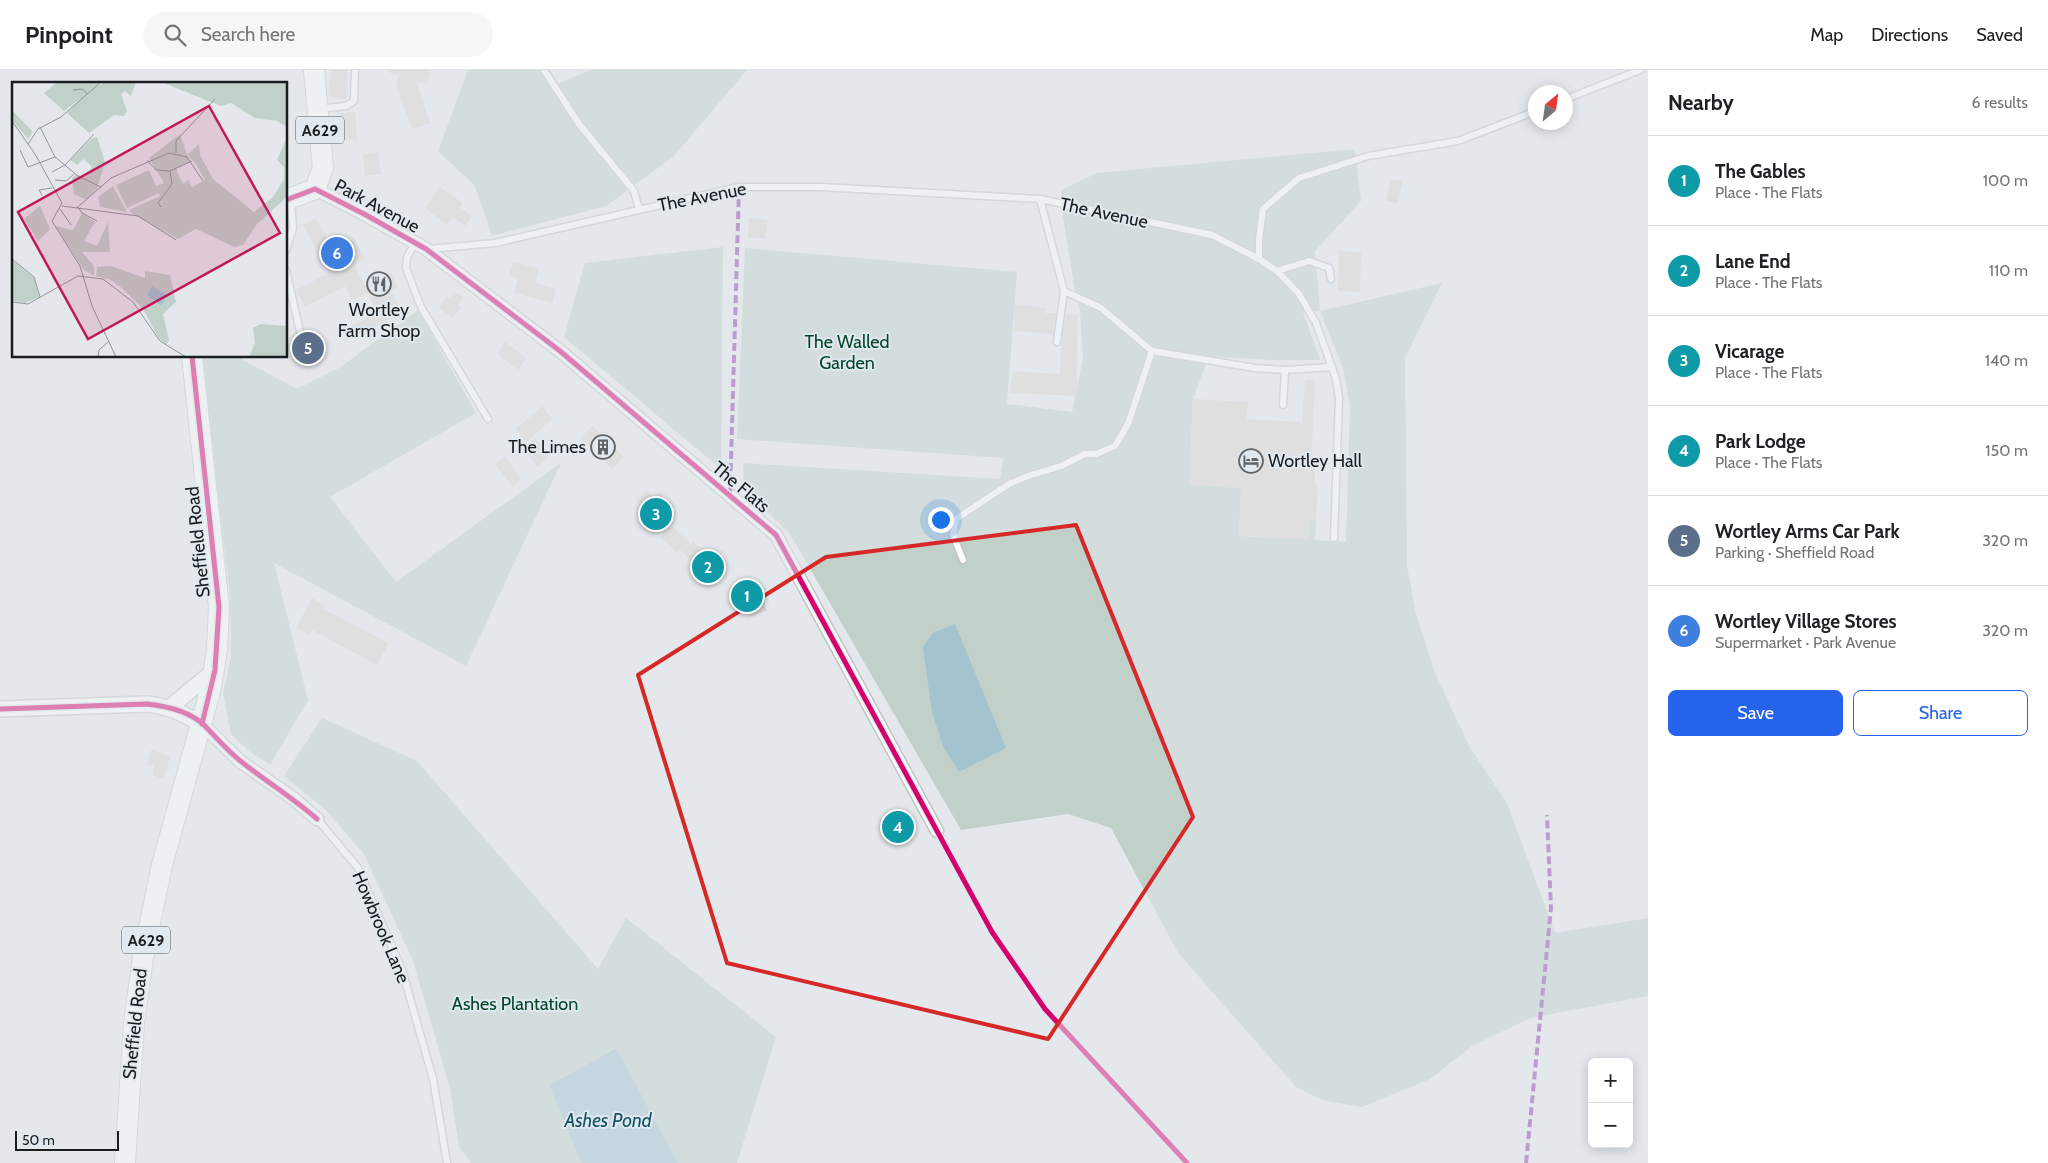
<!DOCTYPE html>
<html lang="en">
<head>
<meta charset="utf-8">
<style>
  :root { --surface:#fff; --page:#f6f6f6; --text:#202124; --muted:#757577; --line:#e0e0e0; --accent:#2563eb }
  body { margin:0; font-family:Cabin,sans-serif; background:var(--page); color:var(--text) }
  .controls { position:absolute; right:15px; bottom:15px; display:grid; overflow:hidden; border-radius:8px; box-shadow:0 2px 12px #0003 }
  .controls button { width:45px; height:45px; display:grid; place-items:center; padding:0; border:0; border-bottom:1px solid var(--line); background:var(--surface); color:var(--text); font:25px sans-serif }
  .compass { position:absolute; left:1528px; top:15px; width:45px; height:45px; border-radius:50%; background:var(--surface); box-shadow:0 2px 12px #0003; rotate:29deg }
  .scale { position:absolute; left:15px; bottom:12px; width:104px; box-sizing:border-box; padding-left:5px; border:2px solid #1a1d1f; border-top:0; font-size:14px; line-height:18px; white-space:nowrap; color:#1a1d1f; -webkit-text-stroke:4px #e0e8f0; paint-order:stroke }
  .you { position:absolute; left:940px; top:449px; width:18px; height:18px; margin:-12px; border:4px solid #fff; border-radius:50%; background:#1a73e8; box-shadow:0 0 0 8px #1a73e833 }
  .badge { display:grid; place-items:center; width:32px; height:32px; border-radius:50%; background:var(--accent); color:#fff; font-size:16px; font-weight:700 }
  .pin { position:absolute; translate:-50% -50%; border:2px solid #fff; box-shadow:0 1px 5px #0006 }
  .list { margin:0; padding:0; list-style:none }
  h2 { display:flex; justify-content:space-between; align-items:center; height:65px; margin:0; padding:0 20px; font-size:21px }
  h2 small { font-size:16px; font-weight:400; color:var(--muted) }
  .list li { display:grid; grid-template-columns:32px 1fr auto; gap:15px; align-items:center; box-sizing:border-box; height:90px; padding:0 20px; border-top:1px solid var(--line) }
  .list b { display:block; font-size:19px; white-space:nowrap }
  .list p { margin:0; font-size:16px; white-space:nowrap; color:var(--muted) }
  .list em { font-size:16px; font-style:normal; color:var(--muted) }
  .actions { display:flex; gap:10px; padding:15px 20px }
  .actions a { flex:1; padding:11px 0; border:1px solid var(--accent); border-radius:8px; text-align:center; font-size:18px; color:var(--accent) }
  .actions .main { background:var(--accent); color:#fff }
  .icon { flex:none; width:28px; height:28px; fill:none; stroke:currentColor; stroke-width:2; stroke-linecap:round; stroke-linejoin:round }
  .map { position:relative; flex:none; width:1648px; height:1093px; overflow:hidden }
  header { display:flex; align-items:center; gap:30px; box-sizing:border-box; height:70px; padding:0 25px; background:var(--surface); border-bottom:1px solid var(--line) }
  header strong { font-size:24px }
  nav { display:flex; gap:28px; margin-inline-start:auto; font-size:18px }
  .search { width:350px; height:45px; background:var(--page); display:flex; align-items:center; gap:12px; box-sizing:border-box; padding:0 18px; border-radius:28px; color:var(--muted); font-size:19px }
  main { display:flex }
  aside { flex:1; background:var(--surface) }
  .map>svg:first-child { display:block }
</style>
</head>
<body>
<header>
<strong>Pinpoint</strong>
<div class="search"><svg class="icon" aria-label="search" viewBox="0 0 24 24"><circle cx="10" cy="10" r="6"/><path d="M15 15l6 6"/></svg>Search here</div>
<nav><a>Map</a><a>Directions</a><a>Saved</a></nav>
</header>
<main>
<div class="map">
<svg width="1648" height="1093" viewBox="0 0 1648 1093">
  <rect width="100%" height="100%" fill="#e4e8ec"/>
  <g fill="#c1d1c9" fill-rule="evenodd">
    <polygon points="468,0 550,0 558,14 590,0 747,0 673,87 606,136 492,166 475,116 438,81"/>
    <path d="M1355 79 1361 131 1315 181 1320 241 1442 213 1405 288 1407 496 1416 544 1435 603 1469 676 1507 733 1555 863 1648 848V926L1530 948 1472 976 1430 1009 1362 1037 1322 1030 1296 1017 1178 883 1111 758 1068 744 961 760 790 464 744 419 743 393 1000 409 1003 388 737 369 745 178 1017 202 1007 334 1072 342 1083 288 1080 242 1075 222 1063 147 1061 120 1097 103ZM1320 241 1343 298 1350 336 1346 472 1315 470 1316 451H1309L1308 469 1239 466 1242 406 1189 415 1193 329 1209 286 1269 290H1320L1303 242Z"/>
    <polygon points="723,177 721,399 564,267 585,193"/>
    <polygon points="418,240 476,343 330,427 396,512 561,393 466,596 274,493 308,630 270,695 249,681 231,664 223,623 231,588 230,527 202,286 242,286 243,290 297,319 339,298"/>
    <polygon points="322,648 417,691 598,899 626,848 776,967 737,1093 678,1093 615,978 549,1015 581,1093 471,1093 459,1077 450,1018 413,891 364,784 326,740 284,706"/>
  </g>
  <g fill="#a3c4ce">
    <polygon points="955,554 1006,678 959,702 943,676 932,642 923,577 933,563"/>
    <polygon points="616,978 678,1093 581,1093 549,1015"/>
  </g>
  <g fill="#d9d5d1">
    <polygon points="331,0 348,0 346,29 328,27"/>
    <polygon points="390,0 431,0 427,14 416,11 430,53 412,59 396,15 399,6 390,3"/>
    <polygon points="355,42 357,69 342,71 341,43"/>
    <polygon points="378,82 381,104 365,106 363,84"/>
    <polygon points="1391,109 1403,111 1398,134 1386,131"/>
    <polygon points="440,117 463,133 459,137 472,146 465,156 453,147 447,155 425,138"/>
    <polygon points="316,148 333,180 354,168 365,189 354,195 365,215 390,202 398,217 390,221 403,241 356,268 350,257 377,242 367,223 352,230 345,216 305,237 296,220 329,203 303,155"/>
    <polygon points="749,148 768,150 765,169 748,167"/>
    <polygon points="1339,181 1361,182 1360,222 1338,221"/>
    <polygon points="513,192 539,198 535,213 556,219 553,233 514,223 518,208 509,205"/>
    <polygon points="454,222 463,227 458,235 461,237 453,248 439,238 447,226 450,228"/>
    <polygon points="1015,234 1045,238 1045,243 1056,243 1053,264 1014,261"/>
    <polygon points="1066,244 1078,245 1076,326 1010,323 1013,301 1060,304 1061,274"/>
    <polygon points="505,272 527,288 518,300 497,284"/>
    <polygon points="1305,310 1315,310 1311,399 1315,399 1315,415 1318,415 1316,451 1309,451 1308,469 1239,466 1241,418 1189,415 1193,329 1248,332 1247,349 1302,352"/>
    <polygon points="542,336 552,349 526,372 516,359"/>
    <polygon points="593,356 624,387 612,399 580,368"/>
    <polygon points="535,368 549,386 537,397 522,378"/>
    <polygon points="505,386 521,409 513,417 495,394"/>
    <polygon points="647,420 654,427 659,422 673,435 656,452 635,431"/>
    <polygon points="672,456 691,474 693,471 724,503 714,513 679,479 677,482 660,467"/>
    <polygon points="746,515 747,521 758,519 761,532 764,531 767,541 750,546 747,534 737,537 733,517"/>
    <polygon points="312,528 325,535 323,539 389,573 377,595 312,560 309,565 296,558"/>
    <polygon points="151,680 170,686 164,709 152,705 154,696 147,694"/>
    <polygon points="901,744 910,762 895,770 886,752"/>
  </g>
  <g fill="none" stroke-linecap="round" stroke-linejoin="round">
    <g stroke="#c1c4c7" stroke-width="9">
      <g id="service">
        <polyline points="544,0 579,54 634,121 639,139"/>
        <polyline points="1566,29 1640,0"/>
        <polyline points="319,39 346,36 354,31 355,0"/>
        <polyline points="1040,129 1064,221 1101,238 1152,281 1255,298 1285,300 1332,297"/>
        <polyline points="416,172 407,187 406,198 421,237 488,349"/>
        <polyline points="429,179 495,173 739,117 821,117 1040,129 1212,165 1259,189 1277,201 1299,224 1316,253 1336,309 1339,328 1334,468"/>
        <polyline points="286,180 293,158 291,132"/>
        <polyline points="1259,189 1259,170 1263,139 1299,108 1368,86 1458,71 1536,41"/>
        <polyline points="286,201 303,274"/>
        <polyline points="1277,201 1309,191 1329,198 1331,209"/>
        <polyline points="1057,272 1064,221"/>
        <polyline points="1283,335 1285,300"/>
        <polyline points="963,490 953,465 956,449 1009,414 1028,406 1061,396 1085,384 1096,384 1115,376 1128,354 1152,281"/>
        <polyline points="317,749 358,798 402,900 433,1009 447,1093"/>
      </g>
    </g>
    <g stroke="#c1c4c7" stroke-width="15">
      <g id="minor">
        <polyline points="315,119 366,145 426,179 560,281 776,465 937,761"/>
        <polyline points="202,654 241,692 294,729 317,749"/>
      </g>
    </g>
    <g stroke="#c1c4c7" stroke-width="18">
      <g id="tertiary">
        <polyline points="169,638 215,600"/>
        <path d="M0 639 147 634C168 636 184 644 202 654"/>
      </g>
    </g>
    <g stroke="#c1c4c7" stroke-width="22">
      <g id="trunk">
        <polyline points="286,130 315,119 323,98 314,0"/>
        <polyline points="125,1093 134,953 143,887 162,795 211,618 217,580 219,537 192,286"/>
      </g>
    </g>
    <use href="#service" stroke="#fbfcfc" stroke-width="6"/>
    <use href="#minor" stroke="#fbfcfc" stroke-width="12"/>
    <use href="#tertiary" stroke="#fbfcfc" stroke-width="15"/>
    <use href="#trunk" stroke="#fbfcfc" stroke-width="20"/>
    <g stroke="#8e44ad" stroke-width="4" stroke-dasharray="8 4" stroke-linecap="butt">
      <polyline points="730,425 739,117"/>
      <polyline points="1526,1093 1551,838 1547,745"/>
    </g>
    <g stroke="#e0e8f0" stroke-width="8">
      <g id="cycleway">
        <polyline points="286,130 315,119 366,145 426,179 560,281 776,465 992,862 1045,939 1187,1093"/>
        <polyline points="192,286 219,537 215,600 202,654"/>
        <path d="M0 639 147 634C166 636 189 641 204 655 217 668 228 682 243 693 267 712 293 728 317 749"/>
      </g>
    </g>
    <use href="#cycleway" stroke="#d6006c" stroke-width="5"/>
  </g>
  <path d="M0 0H1648V1093H0ZM1076 455 1193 747 1048 969 727 893 638 605 826 487Z" fill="#e4e8ec" fill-opacity=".55" fill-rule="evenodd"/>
  <path fill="none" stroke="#d62828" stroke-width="4" stroke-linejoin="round" d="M1076 455 1193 747 1048 969 727 893 638 605 826 487Z"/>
  <defs>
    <g id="restaurant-ring" transform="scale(1.25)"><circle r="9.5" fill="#e0e8f0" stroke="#616467" stroke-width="1.5"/><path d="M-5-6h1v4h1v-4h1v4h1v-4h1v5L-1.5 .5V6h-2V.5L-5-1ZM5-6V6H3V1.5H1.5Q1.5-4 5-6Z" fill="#616467"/></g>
    <g id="building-ring" transform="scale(1.25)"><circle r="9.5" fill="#e0e8f0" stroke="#616467" stroke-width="1.5"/><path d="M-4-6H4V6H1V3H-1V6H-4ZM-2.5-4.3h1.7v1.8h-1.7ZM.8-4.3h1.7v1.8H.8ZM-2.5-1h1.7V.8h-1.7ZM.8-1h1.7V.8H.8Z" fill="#616467"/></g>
    <g id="hotel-ring" transform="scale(1.25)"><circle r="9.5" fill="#e0e8f0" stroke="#616467" stroke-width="1.5"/><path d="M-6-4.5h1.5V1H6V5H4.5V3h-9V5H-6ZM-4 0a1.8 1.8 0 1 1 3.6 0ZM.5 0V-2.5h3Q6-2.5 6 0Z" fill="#616467"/></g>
  </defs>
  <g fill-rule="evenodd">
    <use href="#restaurant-ring" x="379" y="214"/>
    <use href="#building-ring" x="603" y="377"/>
    <use href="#hotel-ring" x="1251" y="391"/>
  </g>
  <g text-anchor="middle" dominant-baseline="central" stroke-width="4" stroke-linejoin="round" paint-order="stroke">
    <g fill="#e0e8f0" stroke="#555a5e" stroke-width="1">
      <rect x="296" y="46.5" width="48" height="27" rx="4"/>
      <rect x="122" y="856.5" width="48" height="27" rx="4"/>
    </g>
    <g font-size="16" font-weight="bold" fill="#1a1d1f">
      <text x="320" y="60">A629</text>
      <text x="146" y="870">A629</text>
    </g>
    <g font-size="18" fill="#1a1d1f" stroke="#e0e8f0">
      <text transform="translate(702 127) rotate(-11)">The Avenue</text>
      <text transform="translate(377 136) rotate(28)">Park Avenue</text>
      <text transform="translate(1104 143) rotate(12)">The Avenue</text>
      <text transform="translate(741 417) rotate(40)">The Flats</text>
      <text transform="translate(198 472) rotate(-96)">Sheffield Road</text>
      <text transform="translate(381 857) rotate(67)">Howbrook Lane</text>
      <text transform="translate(135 954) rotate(-84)">Sheffield Road</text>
    </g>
    <g font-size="18" fill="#1a1d1f" stroke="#e0e8f0">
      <text x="379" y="240">Wortley<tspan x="379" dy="21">Farm Shop</tspan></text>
      <text x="586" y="377" text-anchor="end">The Limes</text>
      <text x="1268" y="391" text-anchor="start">Wortley Hall</text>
    </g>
    <g font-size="18" fill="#044627" stroke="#e0e8f0">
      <text x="847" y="272">The Walled<tspan x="847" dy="21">Garden</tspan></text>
      <text x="515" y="934">Ashes Plantation</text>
    </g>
    <g font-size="19" font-style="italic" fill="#145362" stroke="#e0e8f0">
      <text x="608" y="1050">Ashes Pond</text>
    </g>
  </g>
  <g transform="translate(12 12)">
    <rect width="275" height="275" fill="#e4e8ec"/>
    <path d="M45 0H84L88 3 91 0H124L119 14 113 9 109 12 115 29 112 34 102 33 77 51 55 31 68 17 52 29 32 11ZM149 0H275V45L265 39 243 36 219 21 209 24ZM0 28 21 50 16 57 0 38ZM168 52 175 73 187 62 188 73 201 97 242 130 261 115 272 97V85L265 78 275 55V115L245 142 231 163 222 165 184 147 166 157 119 131 117 128 148 114 147 111 115 126 104 103 137 88 144 104 152 101 137 76ZM175 73 184 82 193 98 180 105 176 98 171 102 166 92 165 86 178 79ZM85 55 93 80 85 107 74 118 62 112 60 96 64 92 72 96 80 85 72 77 65 83 58 78 80 56ZM101 104 115 130 88 125 86 115ZM28 124 38 147 26 159 12 137ZM70 131 83 140 72 159 85 164 96 140 98 170H70L82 184V194L72 188 43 144 61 148ZM0 178 22 196 27 215 13 221 0 219ZM99 184 133 196V189L158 193 164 220 151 232 157 258 154 263 146 255 131 227 111 207 99 198 84 194 85 185ZM249 242 275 244V275H237L243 261 241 246Z" fill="#c1d1c9" fill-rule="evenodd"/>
    <path d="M140 204 156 214 149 224 135 213Z" fill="#a3c4ce"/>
    <path fill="none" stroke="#93979a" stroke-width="1" d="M61 8 70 7 76 12M0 39 23 72 50 121 40 139 68 184 80 224 104 275M28 45 43 75M16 62 26 47 49 35 89 0M8 68 16 85 43 75 66 94 89 105M164 71V59L203 17M135 78 144 88 158 89 180 79M40 90 53 83 82 52M43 98 54 99 63 91M30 113 27 108 40 106M50 124 126 134 164 158M65 124 70 131 85 139M67 124 99 96 157 71 175 75 191 99M149 125 146 121 160 102 158 89M48 127 59 143M0 177 22 195 28 215M0 220 16 222 66 194 91 197 121 220 148 259 174 275M86 275 87 268 96 260"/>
    <path fill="#c2185b" fill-opacity="0.15" stroke="#c2185b" stroke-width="2.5" d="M197 24 268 151 76 257 6 130Z"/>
    <rect width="275" height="275" fill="none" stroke="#1a1d1f" stroke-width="2.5"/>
  </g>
</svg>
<div class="controls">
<button>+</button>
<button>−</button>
</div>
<svg class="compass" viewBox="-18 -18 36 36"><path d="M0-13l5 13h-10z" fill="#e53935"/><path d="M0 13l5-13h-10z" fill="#757577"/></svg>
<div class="scale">50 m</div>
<div class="you"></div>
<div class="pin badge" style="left:747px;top:526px;background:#0f9aa8">1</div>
<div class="pin badge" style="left:708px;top:497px;background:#0f9aa8">2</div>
<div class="pin badge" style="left:656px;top:444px;background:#0f9aa8">3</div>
<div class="pin badge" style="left:898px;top:757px;background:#0f9aa8">4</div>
<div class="pin badge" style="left:308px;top:278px;background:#5c6f8a">5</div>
<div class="pin badge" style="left:337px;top:183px;background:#3f7fe0">6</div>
</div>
<aside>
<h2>Nearby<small>6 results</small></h2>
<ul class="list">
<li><span class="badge" style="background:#0f9aa8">1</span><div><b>The Gables</b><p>Place · The Flats</p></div><em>100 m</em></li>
<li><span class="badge" style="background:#0f9aa8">2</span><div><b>Lane End</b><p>Place · The Flats</p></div><em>110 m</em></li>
<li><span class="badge" style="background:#0f9aa8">3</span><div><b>Vicarage</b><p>Place · The Flats</p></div><em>140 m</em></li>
<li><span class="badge" style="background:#0f9aa8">4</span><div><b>Park Lodge</b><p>Place · The Flats</p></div><em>150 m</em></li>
<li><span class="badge" style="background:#5c6f8a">5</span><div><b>Wortley Arms Car Park</b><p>Parking · Sheffield Road</p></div><em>320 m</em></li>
<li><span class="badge" style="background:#3f7fe0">6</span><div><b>Wortley Village Stores</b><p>Supermarket · Park Avenue</p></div><em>320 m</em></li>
</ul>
<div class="actions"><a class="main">Save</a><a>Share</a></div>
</aside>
</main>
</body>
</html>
